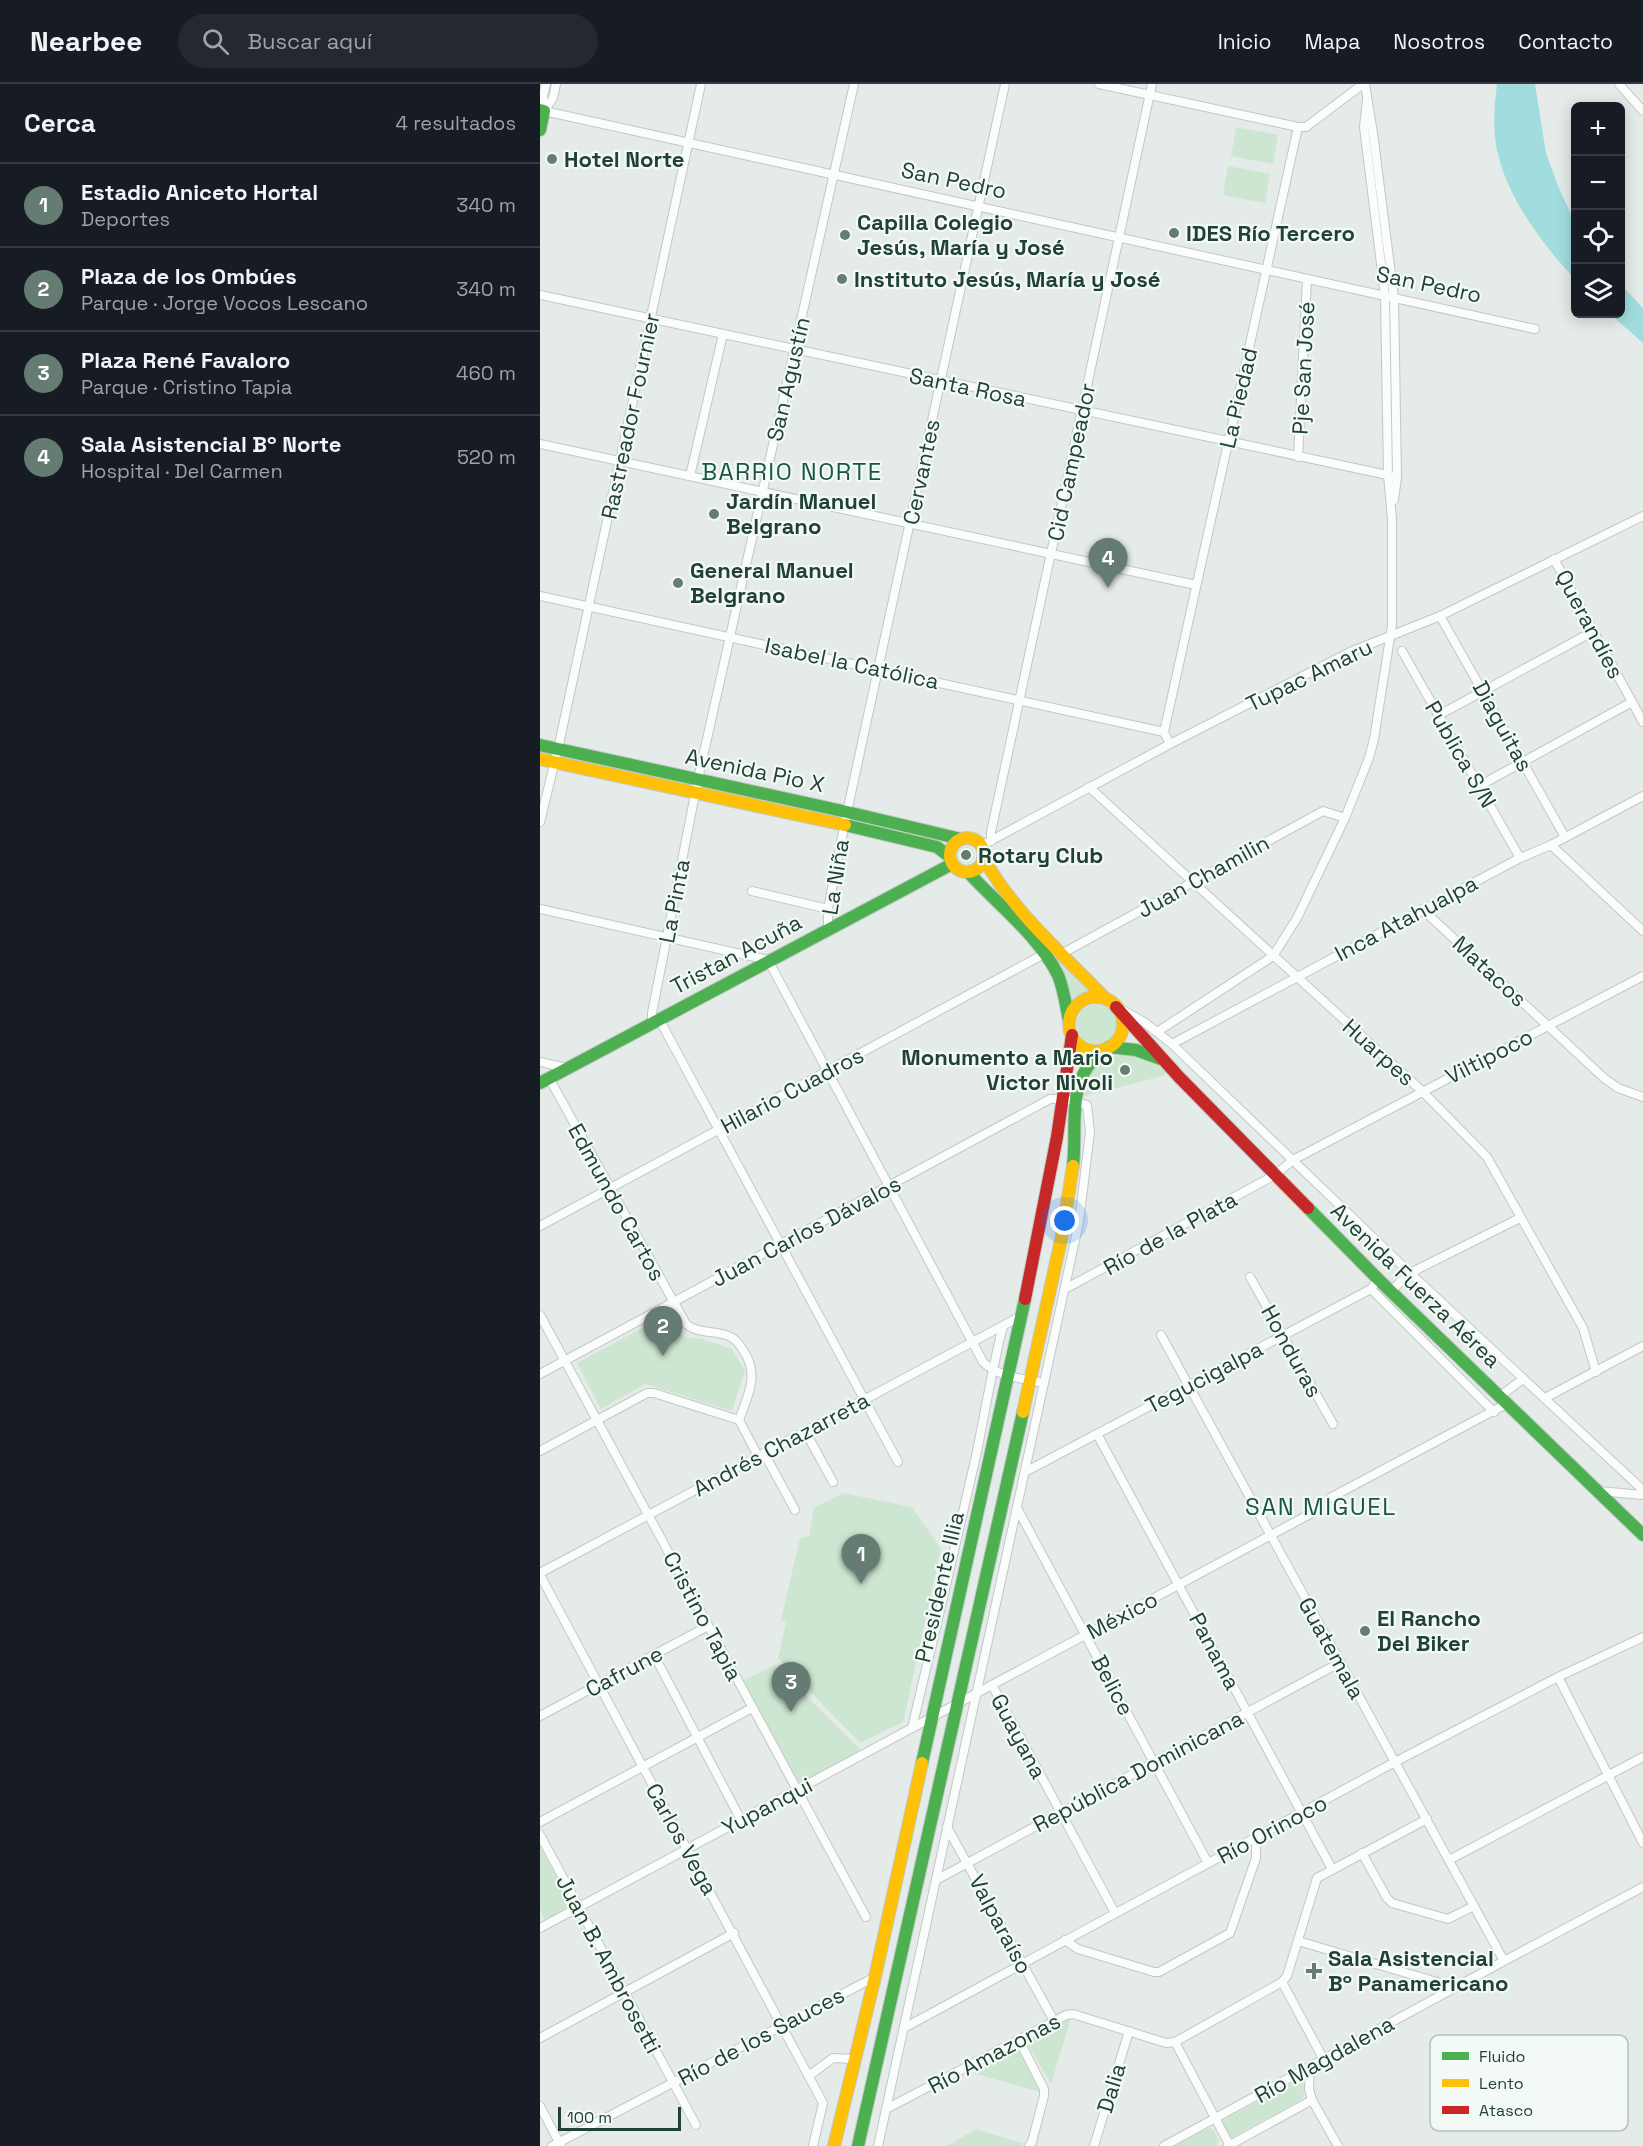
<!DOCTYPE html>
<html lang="es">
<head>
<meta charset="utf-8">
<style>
  :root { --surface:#171b24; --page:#242831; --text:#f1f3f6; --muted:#9ea1a6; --line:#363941; --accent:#657c73 }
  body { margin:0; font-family:"Space Grotesk",sans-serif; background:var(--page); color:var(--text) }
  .controls { position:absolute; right:18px; top:18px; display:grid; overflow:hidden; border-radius:9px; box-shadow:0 3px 15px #0003 }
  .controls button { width:54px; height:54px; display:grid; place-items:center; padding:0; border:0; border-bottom:2px solid var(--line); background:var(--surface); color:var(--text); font:30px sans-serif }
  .scale { position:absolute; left:18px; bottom:15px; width:123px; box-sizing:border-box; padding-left:6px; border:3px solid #204134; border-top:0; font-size:16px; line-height:21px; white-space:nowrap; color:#204134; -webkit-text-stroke:4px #f3faf6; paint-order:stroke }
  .you { position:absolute; left:525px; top:1137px; width:21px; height:21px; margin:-15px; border:4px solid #fff; border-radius:50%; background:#1a73e8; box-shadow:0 0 0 9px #1a73e833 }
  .badge { display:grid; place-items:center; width:39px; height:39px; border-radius:50%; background:var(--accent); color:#fff; font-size:20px; font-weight:700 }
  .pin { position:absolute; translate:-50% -50px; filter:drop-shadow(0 2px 3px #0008) }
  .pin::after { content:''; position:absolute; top:32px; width:21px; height:18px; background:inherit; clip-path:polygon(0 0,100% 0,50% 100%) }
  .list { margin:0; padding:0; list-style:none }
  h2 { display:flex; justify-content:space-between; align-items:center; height:78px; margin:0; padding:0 24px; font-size:26px }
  h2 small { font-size:20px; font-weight:400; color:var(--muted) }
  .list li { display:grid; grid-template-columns:39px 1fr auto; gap:18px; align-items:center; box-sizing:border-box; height:84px; padding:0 24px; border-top:2px solid var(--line) }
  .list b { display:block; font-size:22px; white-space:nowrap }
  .list p { margin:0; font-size:20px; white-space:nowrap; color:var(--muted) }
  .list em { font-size:20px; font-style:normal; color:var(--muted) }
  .icon { flex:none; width:33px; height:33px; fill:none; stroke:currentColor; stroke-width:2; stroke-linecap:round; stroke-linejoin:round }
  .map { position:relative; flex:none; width:1103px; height:2062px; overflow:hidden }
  header { display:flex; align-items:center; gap:36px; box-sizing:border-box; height:84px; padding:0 30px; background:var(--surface); border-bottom:2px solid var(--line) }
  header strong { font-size:28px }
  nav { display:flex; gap:33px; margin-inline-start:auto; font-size:21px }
  .search { width:420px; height:54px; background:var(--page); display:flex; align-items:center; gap:15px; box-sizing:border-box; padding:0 21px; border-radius:33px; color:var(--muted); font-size:22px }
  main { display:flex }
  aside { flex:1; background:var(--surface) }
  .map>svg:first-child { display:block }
</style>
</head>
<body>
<header>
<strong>Nearbee</strong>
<div class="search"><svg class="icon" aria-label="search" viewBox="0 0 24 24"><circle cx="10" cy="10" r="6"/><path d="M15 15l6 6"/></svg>Buscar aquí</div>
<nav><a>Inicio</a><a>Mapa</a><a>Nosotros</a><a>Contacto</a></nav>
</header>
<main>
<aside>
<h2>Cerca<small>4 resultados</small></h2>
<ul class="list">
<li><span class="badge">1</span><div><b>Estadio Aniceto Hortal</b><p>Deportes</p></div><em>340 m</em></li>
<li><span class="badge">2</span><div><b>Plaza de los Ombúes</b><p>Parque · Jorge Vocos Lescano</p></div><em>340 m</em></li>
<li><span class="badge">3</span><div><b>Plaza René Favaloro</b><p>Parque · Cristino Tapia</p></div><em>460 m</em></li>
<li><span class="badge">4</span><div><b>Sala Asistencial Bº Norte</b><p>Hospital · Del Carmen</p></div><em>520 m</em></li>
</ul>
</aside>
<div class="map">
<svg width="1103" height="2062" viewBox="0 0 1103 2062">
  <rect width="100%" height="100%" fill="#e5ebe8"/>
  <g fill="#cde6d1">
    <polygon points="696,43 738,51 733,80 691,72"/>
    <polygon points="688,82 730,90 725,119 683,111"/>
    <circle cx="426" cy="771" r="8"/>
    <polygon points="507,863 551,907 544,909 531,918 515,877"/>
    <circle cx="557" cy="940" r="20"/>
    <path d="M586 970 614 977 626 989 623 992 545 1012C543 1006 544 1000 547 994 555 976 568 972 586 970Z"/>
    <polygon points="130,1229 143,1253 162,1255 192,1265 205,1287 192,1327 105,1300 61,1325 37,1279"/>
    <polygon points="303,1409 372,1423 401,1465 363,1638 320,1659 238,1574 246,1539 241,1536 260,1454 269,1452 274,1424"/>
    <polygon points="235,1581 320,1665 322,1669 258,1703 202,1597"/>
    <polygon points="0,1763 32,1821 6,1837 0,1826"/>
    <polygon points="530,1935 528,1944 511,2000 487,1959 489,1956"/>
    <polygon points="478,1965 481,1967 501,2002 500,2008 433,1989"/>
    <polygon points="757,1996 763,1998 764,2012 759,2017 692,2053 689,2052 682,2040 684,2036"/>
    <polygon points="668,2044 673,2045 679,2057 676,2062 634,2062"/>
    <polygon points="436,2045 484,2060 481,2062 407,2062"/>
  </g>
  <g fill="#a1ddde">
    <path d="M957 0H995L1006 69 1018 102 1035 139V195C1005 164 970 117 959 74 952 50 954 25 957 0Z"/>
    <polygon points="1081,201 1103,224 1103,259 1070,230 1080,230"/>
  </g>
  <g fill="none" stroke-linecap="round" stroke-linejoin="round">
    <g stroke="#c2c8c5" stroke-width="10">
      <g id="street">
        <polyline points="559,0 758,43"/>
        <polyline points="825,0 833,49 854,214 857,393 854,416"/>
        <polyline points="1079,0 1103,27"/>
        <polyline points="4,27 995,245"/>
        <polyline points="4,27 13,14 16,0"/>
        <polyline points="4,27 3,12 6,0"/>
        <polyline points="0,211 857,393"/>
        <polyline points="0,360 656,501"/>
        <polyline points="758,373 767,195"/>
        <polyline points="150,392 183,250"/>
        <polyline points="1014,475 1103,638"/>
        <polyline points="0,512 624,648"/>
        <polyline points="900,532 1025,753"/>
        <polyline points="862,567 980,774"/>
        <polyline points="899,631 1054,547"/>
        <polyline points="630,660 624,648 758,43 766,43 823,0"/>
        <polyline points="939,702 1092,618"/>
        <polyline points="549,703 882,1007 947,1073 1043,1244 1056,1288"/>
        <polyline points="0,738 18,665 161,0"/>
        <polyline points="451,757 451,748 612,0"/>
        <polyline points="1011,761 1103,847"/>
        <polyline points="441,762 630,660 810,568 900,532 1103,432"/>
        <polyline points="212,807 288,825"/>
        <path d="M0 825 228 876 443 1278C459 1294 483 1294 504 1299"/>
        <polyline points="882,825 1064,994 1078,1004 1103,1013"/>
        <polyline points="288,846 288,825 307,728 465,0"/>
        <polyline points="523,869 783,727 805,734"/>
        <polyline points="581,925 604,938 632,960 870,1189 1103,1406"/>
        <polyline points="119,935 358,1378"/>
        <polyline points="112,939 112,929 158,695 314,0"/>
        <polyline points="617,948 733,872 757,834 805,734 829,674 834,655 852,541 852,435 848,391 845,212 824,43 827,15"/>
        <polyline points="632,960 980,774 1011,761 1103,712"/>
        <polyline points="0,978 27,984"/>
        <path d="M9 994 146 1240C158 1250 171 1246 186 1251 193 1253 199 1259 203 1266 220 1291 208 1311 199 1336L218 1372"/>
        <polyline points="0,1142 504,870"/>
        <polyline points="710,1193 793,1340"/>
        <polyline points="525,1205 735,1091 753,1076 1103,892"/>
        <polyline points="831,1205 954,1328"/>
        <polyline points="851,1207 870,1189 980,1134"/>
        <polyline points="0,1231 326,1833"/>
        <polyline points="621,1251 964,1877"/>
        <polyline points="0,1290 510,1015 524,1015 547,1021 550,1048 539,1138 338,2062"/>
        <polyline points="960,1312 983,1295"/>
        <polyline points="1005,1314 1103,1262"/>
        <polyline points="265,1347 293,1398"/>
        <polyline points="557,1350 792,1785"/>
        <polyline points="0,1367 107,1309 114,1309 199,1336"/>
        <polyline points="224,1369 255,1426"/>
        <polyline points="485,1388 831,1205 838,1195"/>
        <polyline points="1059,1407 1103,1411"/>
        <polyline points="790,1414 968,1319"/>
        <polyline points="477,1424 668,1779"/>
        <polyline points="0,1489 481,1232"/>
        <polyline points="0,1491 283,2019 273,2062"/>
        <polyline points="114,1571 201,1736"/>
        <polyline points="1018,1593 1103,1759"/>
        <polyline points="452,1601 575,1829"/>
        <polyline points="0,1632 168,1542"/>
        <path d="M372 1644C394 1553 415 1463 436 1372 445 1328 452 1285 463 1242"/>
        <polyline points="0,1738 212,1624"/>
        <polyline points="407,1743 514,1937"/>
        <polyline points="0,1751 156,2041"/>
        <polyline points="822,1769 847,1814 852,1819 908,1835 934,1822"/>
        <polyline points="909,1776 1103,1673"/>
        <polyline points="396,1796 801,1578"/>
        <polyline points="0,1844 772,1429"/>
        <polyline points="525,1856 538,1865 614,1888 619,1888 690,1849 716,1774 716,1754"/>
        <polyline points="758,1857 914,1903"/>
        <polyline points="742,1898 784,1976"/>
        <polyline points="364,1944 855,1678 1018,1593 1103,1553"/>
        <polyline points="0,1954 194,1849"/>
        <polyline points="479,1956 504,2005 504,2012 492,2058 489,2062"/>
        <polyline points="635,1958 690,2062"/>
        <polyline points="770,1984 769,2005 772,2016 798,2062"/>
        <polyline points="270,1991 293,1974 315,1975"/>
        <polyline points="0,2022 21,2062"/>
        <polyline points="346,2025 526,1931 533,1930 626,1959 635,1958 742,1898 747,1892 777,1794 887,1735"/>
        <polyline points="12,2062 335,1893"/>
        <polyline points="554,2062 589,1947"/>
        <polyline points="624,2062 964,1877 1103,1803"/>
        <polyline points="688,2062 772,2016"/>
      </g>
    </g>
    <g stroke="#c0c9c5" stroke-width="14">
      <g id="fast">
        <polyline points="0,26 4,27 0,46"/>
        <polyline points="0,661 307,728 421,755"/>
        <polyline points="305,741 397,763 410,773"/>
        <path d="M428 788C458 821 498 851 518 891 524 906 526 922 529 937"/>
        <polyline points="569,963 596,966 621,975"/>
        <polyline points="0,999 412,780"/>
        <path d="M533 1082C538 1039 524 996 564 966"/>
        <polyline points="768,1124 838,1195 1103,1451"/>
        <polyline points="382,1679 485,1215"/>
        <polyline points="318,2062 483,1328"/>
      </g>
    </g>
    <g stroke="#c0c9c5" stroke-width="14">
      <g id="slow">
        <polyline points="0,675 305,741"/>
        <circle cx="427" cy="771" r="17"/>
        <path d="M443 773C473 828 523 870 566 915"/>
        <circle cx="556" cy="940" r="27"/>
        <polyline points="483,1328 521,1156 533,1082"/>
        <polyline points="294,2062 335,1893 382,1679"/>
      </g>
    </g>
    <g stroke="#c0c9c5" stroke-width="14">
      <g id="jam">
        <polyline points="576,923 639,993 768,1124"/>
        <polyline points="485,1215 517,1053 532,951"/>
      </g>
    </g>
    <use href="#street" stroke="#fbfcfc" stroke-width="8"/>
    <use href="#fast" stroke="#4caf50" stroke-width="12"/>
    <use href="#slow" stroke="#ffc107" stroke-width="12"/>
    <use href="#jam" stroke="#c62828" stroke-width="12"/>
  </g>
  <g fill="#657c73" stroke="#f3faf6" stroke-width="2">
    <circle cx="12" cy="75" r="6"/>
    <circle cx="634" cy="149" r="6"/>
    <circle cx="305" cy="151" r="6"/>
    <circle cx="302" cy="195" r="6"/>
    <circle cx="174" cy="430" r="6"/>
    <circle cx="138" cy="499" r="6"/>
    <circle cx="426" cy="771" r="6"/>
    <circle cx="585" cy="986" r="6"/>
    <circle cx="825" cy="1547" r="6"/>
    <path d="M771 1878h6v6h6v6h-6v6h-6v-6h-6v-6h6z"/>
  </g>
  <g text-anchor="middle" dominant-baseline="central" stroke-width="4.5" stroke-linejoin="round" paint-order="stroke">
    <g font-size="22" font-weight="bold" fill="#204134" stroke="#f3faf6" text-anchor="start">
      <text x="24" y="75">Hotel Norte</text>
      <text x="317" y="138">Capilla Colegio<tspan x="317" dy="25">Jesús, María y José</tspan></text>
      <text x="646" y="149">IDES Río Tercero</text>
      <text x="314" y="195">Instituto Jesús, María y José</text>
      <text x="186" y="417">Jardín Manuel<tspan x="186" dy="25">Belgrano</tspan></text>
      <text x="150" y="486">General Manuel<tspan x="150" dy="25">Belgrano</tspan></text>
      <text x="438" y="771">Rotary Club</text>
      <text x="573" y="973" text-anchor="end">Monumento a Mario<tspan x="573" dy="25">Victor Nivoli</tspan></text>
      <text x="837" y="1534">El Rancho<tspan x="837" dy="25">Del Biker</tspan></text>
      <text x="788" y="1874">Sala Asistencial<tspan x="788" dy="25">Bº Panamericano</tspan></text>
    </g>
    <g font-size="22" fill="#204134" stroke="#f3faf6">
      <text transform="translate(414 96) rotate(12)">San Pedro</text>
      <text transform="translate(889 200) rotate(12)">San Pedro</text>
      <text transform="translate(763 284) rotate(-87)">Pje San José</text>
      <text transform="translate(248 295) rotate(-77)">San Agustín</text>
      <text transform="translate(428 303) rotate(12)">Santa Rosa</text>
      <text transform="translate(698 314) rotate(-77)">La Piedad</text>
      <text transform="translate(90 332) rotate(-78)">Rastreador Fournier</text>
      <text transform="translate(531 378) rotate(-78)">Cid Campeador</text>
      <text transform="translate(381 388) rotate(-78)">Cervantes</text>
      <text transform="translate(1050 540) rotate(62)">Querandíes</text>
      <text transform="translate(312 579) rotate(12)">Isabel la Católica</text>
      <text transform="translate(769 591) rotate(-26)">Tupac Amaru</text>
      <text transform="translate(963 642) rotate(61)">Diaguitas</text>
      <text transform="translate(921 670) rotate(60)">Publica S/N</text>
      <text transform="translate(215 686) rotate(12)">Avenida Pio X</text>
      <text transform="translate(663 792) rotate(-29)">Juan Chamilin</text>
      <text transform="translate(295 793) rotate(-81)">La Niña</text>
      <text transform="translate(134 817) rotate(-79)">La Pinta</text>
      <text transform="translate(866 834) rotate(-28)">Inca Atahualpa</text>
      <text transform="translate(196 870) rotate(-28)">Tristan Acuña</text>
      <text transform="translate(950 887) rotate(43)">Matacos</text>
      <text transform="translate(839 968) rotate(42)">Huarpes</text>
      <text transform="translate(949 972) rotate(-27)">Viltipoco</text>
      <text transform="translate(252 1006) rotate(-28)">Hilario Cuadros</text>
      <text transform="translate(77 1118) rotate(61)">Edmundo Cartos</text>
      <text transform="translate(266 1147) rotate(-28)">Juan Carlos Dávalos</text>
      <text transform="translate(630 1149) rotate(-29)">Río de la Plata</text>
      <text transform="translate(876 1201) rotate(44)">Avenida Fuerza Aérea</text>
      <text transform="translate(752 1267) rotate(61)">Honduras</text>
      <text transform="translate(664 1293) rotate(-28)">Tegucigalpa</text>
      <text transform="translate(241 1360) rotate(-28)">Andrés Chazarreta</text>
      <text transform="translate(399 1503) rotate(-77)">Presidente Illia</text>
      <text transform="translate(582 1531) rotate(-28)">México</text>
      <text transform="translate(163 1532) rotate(62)">Cristino Tapia</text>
      <text transform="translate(792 1564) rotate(61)">Guatemala</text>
      <text transform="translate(675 1567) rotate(62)">Panama</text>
      <text transform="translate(84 1587) rotate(-28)">Cafrune</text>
      <text transform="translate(573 1601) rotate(62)">Belice</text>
      <text transform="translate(479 1652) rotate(62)">Guayana</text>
      <text transform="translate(598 1687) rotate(-28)">República Dominicana</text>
      <text transform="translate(227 1722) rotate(-28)">Yupanqui</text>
      <text transform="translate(732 1745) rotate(-28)">Río Orinoco</text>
      <text transform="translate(142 1755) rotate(61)">Carlos Vega</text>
      <text transform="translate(461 1840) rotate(62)">Valparaíso</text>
      <text transform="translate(69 1880) rotate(62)">Juan B. Ambrosetti</text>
      <text transform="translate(221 1952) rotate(-28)">Río de los Sauces</text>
      <text transform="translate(454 1969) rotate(-28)">Río Amazonas</text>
      <text transform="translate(784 1975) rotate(-29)">Río Magdalena</text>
      <text transform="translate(571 2004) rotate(-73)">Dalia</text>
    </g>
    <g font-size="24" letter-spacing="1.5" fill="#195640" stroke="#f3faf6">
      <text x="252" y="387">BARRIO NORTE</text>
      <text x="781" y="1422">SAN MIGUEL</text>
    </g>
  </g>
  <rect x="890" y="1951" width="198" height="96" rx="9" fill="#f3faf6" stroke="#b4c2bc" stroke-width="1.5"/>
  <rect x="902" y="1968" width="27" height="8" fill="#4caf50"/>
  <rect x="902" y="1995" width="27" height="8" fill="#ffc107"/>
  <rect x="902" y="2022" width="27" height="8" fill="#c62828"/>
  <g font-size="16" fill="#204134">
    <text x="939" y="1978">Fluido</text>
    <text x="939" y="2005">Lento</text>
    <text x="939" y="2032">Atasco</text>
  </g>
</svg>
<div class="controls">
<button>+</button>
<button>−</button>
<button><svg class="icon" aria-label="locate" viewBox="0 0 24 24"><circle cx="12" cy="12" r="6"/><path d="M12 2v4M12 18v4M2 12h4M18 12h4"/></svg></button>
<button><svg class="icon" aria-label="layers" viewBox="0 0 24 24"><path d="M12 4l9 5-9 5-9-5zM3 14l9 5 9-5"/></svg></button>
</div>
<div class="scale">100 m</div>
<div class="you"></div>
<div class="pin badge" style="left:321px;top:1500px">1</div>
<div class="pin badge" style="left:123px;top:1272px">2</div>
<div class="pin badge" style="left:251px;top:1628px">3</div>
<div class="pin badge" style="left:568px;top:504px">4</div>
</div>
</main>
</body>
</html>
